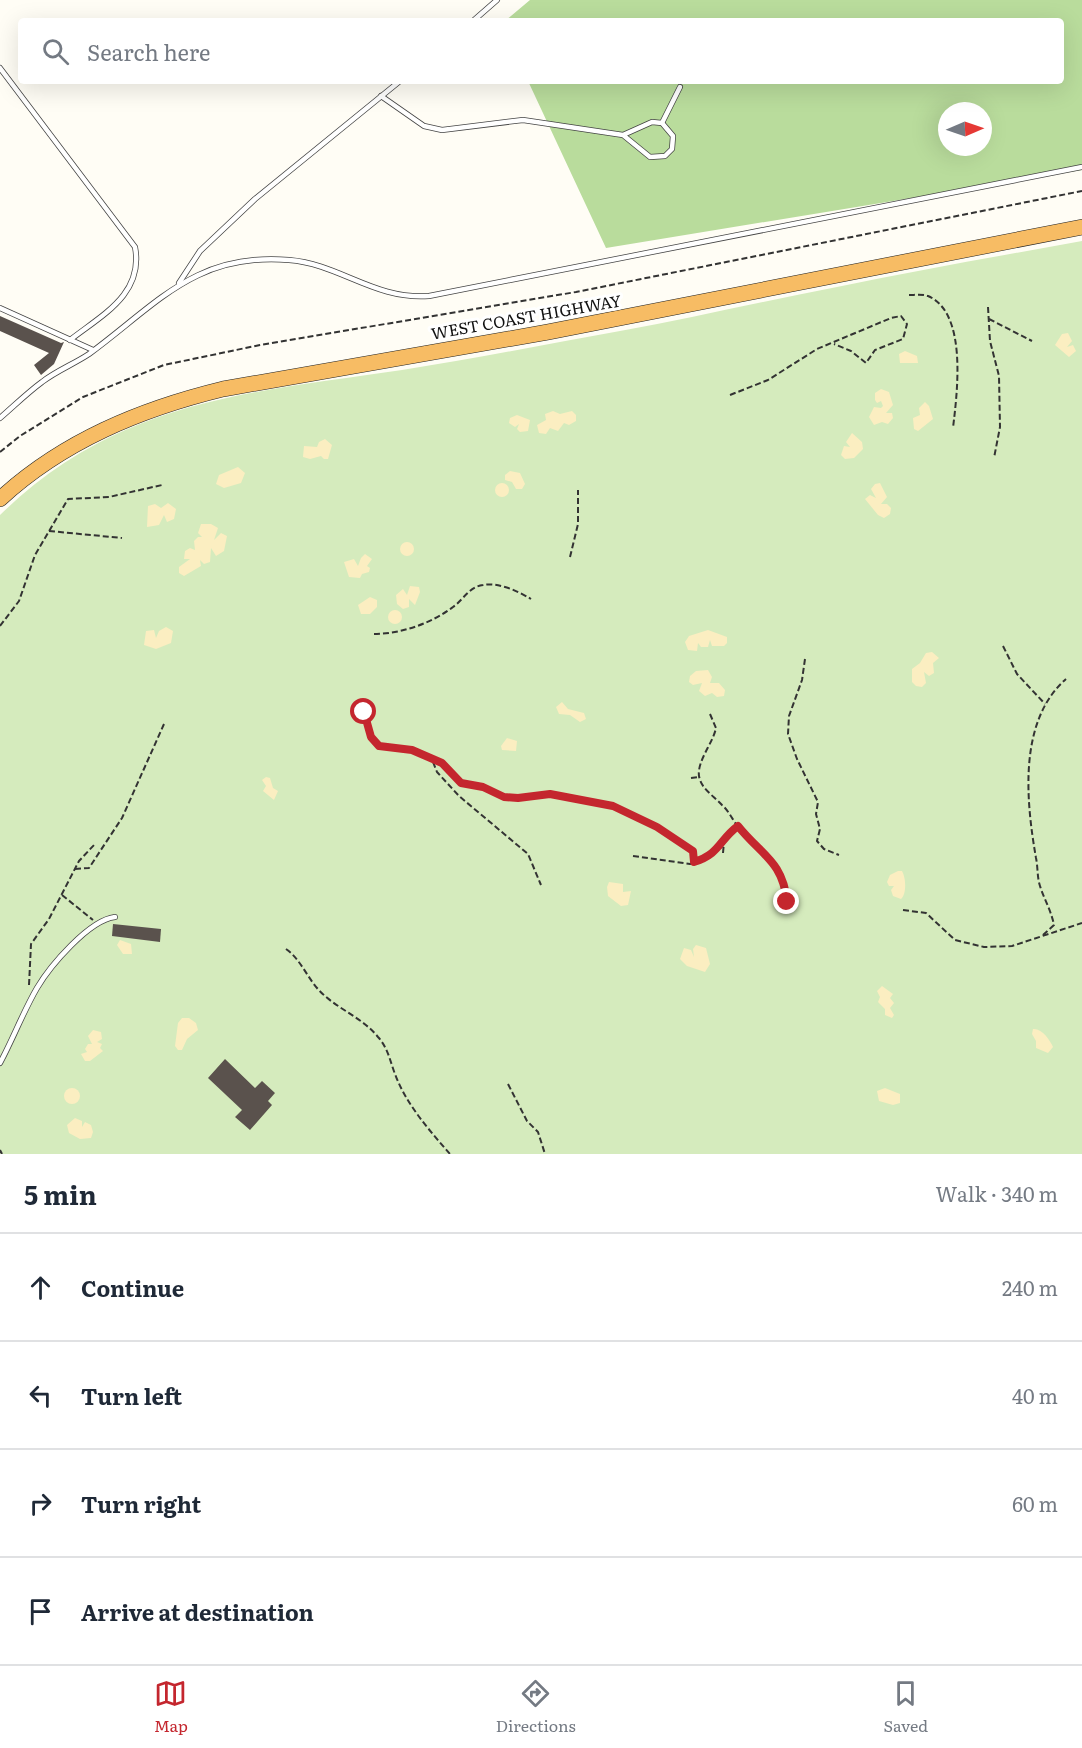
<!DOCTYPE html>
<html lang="en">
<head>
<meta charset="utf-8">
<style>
  :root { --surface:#fff; --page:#f2f2f3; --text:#1f2937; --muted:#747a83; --line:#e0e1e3; --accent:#c4262e }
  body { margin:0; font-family:Literata,serif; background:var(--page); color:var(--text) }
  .compass { position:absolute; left:938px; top:102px; width:54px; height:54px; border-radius:50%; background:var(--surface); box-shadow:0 6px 24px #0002; rotate:88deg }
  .stop { position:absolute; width:18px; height:18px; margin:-14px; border:4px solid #c4262e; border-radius:50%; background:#fff }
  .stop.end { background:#c4262e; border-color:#fff; box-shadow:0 2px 6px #0008 }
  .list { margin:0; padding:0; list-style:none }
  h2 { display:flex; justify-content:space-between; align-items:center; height:78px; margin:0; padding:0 24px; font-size:26px }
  h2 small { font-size:20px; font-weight:400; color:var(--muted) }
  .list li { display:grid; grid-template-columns:39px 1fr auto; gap:18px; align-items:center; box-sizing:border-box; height:108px; padding:0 24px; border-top:2px solid var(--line) }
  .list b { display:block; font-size:22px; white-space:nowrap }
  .list em { font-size:20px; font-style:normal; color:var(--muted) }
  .icon { flex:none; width:33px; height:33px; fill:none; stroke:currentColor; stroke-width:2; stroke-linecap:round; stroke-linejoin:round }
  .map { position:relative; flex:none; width:1082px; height:1154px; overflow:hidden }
  .search { position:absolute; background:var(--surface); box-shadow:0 6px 24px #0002; left:18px; right:18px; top:18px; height:66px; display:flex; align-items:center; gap:15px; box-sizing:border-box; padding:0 21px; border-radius:6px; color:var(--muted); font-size:22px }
  .sheet { height:510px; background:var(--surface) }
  nav { display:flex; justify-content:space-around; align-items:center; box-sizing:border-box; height:84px; border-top:2px solid var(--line); background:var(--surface); font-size:16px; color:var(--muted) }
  nav a { display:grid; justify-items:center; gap:3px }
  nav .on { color:var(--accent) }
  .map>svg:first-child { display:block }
</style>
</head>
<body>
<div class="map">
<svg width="1082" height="1154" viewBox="0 0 1082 1154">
  <rect width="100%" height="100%" fill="#fffdf5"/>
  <path fill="#d5ebbd" d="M1082 241V1154H0V515C118 400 247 393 402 370 474 359 547 344 620 331 692 318 764 301 837 287 918 270 1000 256 1082 241Z"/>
  <path fill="#b9dc9c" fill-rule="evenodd" d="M530 0H1082V170L606 248 528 81H1061V21H505ZM947 111H983V147H947Z"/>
  <g fill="#fbeec1">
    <polygon points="1068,333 1072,341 1067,347 1073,345 1076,351 1069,357 1055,345 1062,334"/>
    <polygon points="905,351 917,356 918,363 900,363 899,354"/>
    <polygon points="881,389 889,392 893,405 886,413 892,413 893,418 888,424 882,422 874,425 869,417 874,407 881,408 883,406 881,401 877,403 875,400 875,393"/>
    <polygon points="925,402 929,406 933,419 918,431 914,429 913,418 920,415 919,408"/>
    <polygon points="553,411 560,414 572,411 576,415 576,421 569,425 564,423 558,431 550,428 546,434 539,433 537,425 546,420 545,414"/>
    <polygon points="517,415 530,420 528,431 520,432 517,429 519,424 515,427 509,423 510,418"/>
    <polygon points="852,433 862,442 863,449 854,458 845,459 841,455 844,446 850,447 846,442"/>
    <polygon points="325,439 332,445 328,459 324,459 321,456 310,459 303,457 304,446 317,447 319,442"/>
    <polygon points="238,467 245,473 241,483 224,488 216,484 219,475"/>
    <polygon points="510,471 520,473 525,484 522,489 516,489 512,482 505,480 505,475"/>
    <circle cx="502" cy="490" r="7"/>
    <polygon points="880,483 887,497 881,504 887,504 891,508 890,514 884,518 878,515 865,499 870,495 876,498 871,489 875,484"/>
    <polygon points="168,503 176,509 174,519 167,522 164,515 159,525 147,527 148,506 155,504 161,508"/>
    <polygon points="201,524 211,524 218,528 214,540 221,533 227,536 224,551 216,556 211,548 210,562 204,564 200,560 201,566 184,576 179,573 179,567 190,559 184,559 185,551 190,548 195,550 194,541 198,537 202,537 198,533"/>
    <circle cx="407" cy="549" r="7"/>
    <polygon points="365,554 372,559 367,566 370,568 369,572 362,574 360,578 349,577 344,562 354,559 358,566 361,558"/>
    <polygon points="410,586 419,587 420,592 415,605 409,599 409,607 403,609 397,604 396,595 403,589 407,595"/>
    <polygon points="370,597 377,600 377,607 370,614 361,614 358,605"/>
    <circle cx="395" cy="617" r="7"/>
    <polygon points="166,627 173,631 171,643 156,649 144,645 146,631 154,630 156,638 159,631"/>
    <polygon points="708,630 727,637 727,643 724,646 712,646 710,640 708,647 701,647 698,643 697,651 688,650 685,642 689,636"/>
    <polygon points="932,652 939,658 933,663 934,673 929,676 924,672 926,683 922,687 916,686 912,682 912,669 920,663 926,653"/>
    <polygon points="708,670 712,677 710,683 719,683 725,690 724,696 717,697 712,693 705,696 699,691 702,683 693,685 689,682 690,676 696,671"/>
    <polygon points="562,702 568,709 584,713 586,719 580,722 570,715 559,714 556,707"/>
    <polygon points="507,738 517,741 516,751 502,750 501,746"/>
    <polygon points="266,777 270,778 273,788 278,791 274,800 263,791 266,786 262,780"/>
    <path d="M898 871H902C906 878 907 894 901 899L893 896 891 890 894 886H889L887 882 890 875Z"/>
    <polygon points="609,882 623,884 623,892 631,891 628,905 621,906 608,896 607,887"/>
    <polygon points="120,940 131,944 132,954 123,954 117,945"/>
    <polygon points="696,945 706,948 710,964 705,972 687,966 680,959 684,948 691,950 694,957 693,949"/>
    <polygon points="882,986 893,994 890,998 894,1003 890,1008 894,1015 892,1018 885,1015 885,1009 878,1002 880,997 877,991"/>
    <polygon points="189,1018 196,1023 198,1030 187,1039 182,1050 178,1050 175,1046 178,1023 182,1018"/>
    <path d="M1033 1029C1042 1028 1050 1040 1053 1047L1048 1053 1036 1048V1041L1032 1034Z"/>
    <polygon points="93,1030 101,1032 102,1039 97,1042 102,1044 100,1048 103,1051 90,1061 85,1061 81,1054 87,1052 85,1049 88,1044 92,1044 88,1036"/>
    <circle cx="72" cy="1096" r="8"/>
    <polygon points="885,1088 900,1094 900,1103 893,1105 879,1101 877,1091"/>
    <polygon points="75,1118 82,1121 82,1127 85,1122 91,1125 93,1132 91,1138 80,1139 69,1133 67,1125"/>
  </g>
  <g fill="#5a524d">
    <polygon points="0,316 61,343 64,342 54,364 41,375 34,365 49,353 0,331"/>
    <polygon points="113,924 161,929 160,942 112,936"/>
    <polygon points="225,1059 255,1088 262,1081 275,1093 268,1101 272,1105 250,1130 235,1117 242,1110 208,1078"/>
  </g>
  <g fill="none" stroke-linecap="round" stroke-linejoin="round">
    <g stroke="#444" stroke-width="6">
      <g id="service">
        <polyline points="473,21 497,0"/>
        <path d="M0 68 135 247C144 294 102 315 70 340"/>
        <polyline points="381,96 424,126 442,130 523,120 623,135 650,157 665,156 672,149 673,136 662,123 652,122 623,135"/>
        <polyline points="662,123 680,87"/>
        <polyline points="179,283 200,251 255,199 400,81"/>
        <polyline points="0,308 93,350"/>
        <path d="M0 418C14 406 27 393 42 382 56 371 74 364 89 354 157 304 196 252 289 260 340 264 374 300 429 296L1082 167"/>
        <path d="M0 1063C13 1039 23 1012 37 988 50 966 89 920 115 917"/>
      </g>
    </g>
    <g stroke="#222" stroke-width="16">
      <path id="trunk" d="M0 499C63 441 141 409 223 389L548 332 1082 227"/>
    </g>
    <g stroke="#333" stroke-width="2" stroke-dasharray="6 3" stroke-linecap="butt">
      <path d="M909 295C915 295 922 294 928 296 968 313 957 394 953 428"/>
      <polyline points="988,307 990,341 999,376 1000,427 994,458"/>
      <polyline points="989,319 1032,341"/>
      <polyline points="730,395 768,380 817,349 891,318 901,316 907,324 903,339 875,350 866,363 851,351 834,344"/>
      <polyline points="0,452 20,436 83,397 164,365 260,345 576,292 1082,191"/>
      <polyline points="49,531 122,538"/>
      <polyline points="570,557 578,524 578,490"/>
      <polyline points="0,626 19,601 35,555 68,499 109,497 162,485"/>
      <path d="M374 634C401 634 432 623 453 607 464 599 469 587 483 585 498 582 518 591 531 599"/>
      <polyline points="1003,646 1017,674 1045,704"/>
      <polyline points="805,659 802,680 789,716 788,734 797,759 818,802 816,814 820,829 817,841 824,849 839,855"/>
      <path d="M710 714 716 728C713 743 697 761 699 776 701 789 714 796 722 805 730 812 734 823 741 831 764 856 784 865 787 902"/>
      <polyline points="364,717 355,713 355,707 362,708 366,727 377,745 412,750 442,763 464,785 483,787 504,797 518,798 550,794 613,806 657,827 693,851 694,862"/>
      <polyline points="433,762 437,772 459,796 528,854 541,885"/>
      <polyline points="691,778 700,777"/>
      <polyline points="723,853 724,842 738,826"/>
      <polyline points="633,856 690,864 709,856 723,846"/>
      <polyline points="75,869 89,868 122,818 164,724"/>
      <polyline points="62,895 93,920"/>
      <polyline points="903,910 926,913 955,940 984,947 1012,946 1082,923"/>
      <path d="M1043 935 1054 925C1051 910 1044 899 1040 886 1037 877 1038 867 1036 858 1026 801 1018 721 1066 679"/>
      <path d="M286 949C300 959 306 975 317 988 334 1008 361 1016 378 1037 388 1048 390 1061 395 1074 406 1104 429 1130 450 1154"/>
      <polyline points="29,985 31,944 49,919 79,861 94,845"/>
      <polyline points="508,1084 527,1121 538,1132 545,1154"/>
      <polyline points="0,1150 2,1154"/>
    </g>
    <use href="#service" stroke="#fff" stroke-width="4.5"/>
    <use href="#trunk" stroke="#f7bc64" stroke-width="15"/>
  </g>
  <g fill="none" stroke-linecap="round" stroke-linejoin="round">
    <path stroke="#c4262e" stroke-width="8" d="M364 712 371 737 379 746 412 750 442 763 461 783 483 787 504 797 518 798 550 794 613 806 657 827 693 851 694 862C720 854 719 840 738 826 761 855 783 861 787 902"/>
  </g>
  <g text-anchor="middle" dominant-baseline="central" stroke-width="6" stroke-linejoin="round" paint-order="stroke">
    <g font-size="16" fill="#111" stroke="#fff">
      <text transform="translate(526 316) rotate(-10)">WEST COAST HIGHWAY</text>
    </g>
  </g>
</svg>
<svg class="compass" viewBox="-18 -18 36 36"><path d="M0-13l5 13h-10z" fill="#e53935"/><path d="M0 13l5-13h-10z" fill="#747a83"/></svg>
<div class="stop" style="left:364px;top:712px"></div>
<div class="stop end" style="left:787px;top:902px"></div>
<div class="search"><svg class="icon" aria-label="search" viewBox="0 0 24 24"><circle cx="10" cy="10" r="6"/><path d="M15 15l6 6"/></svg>Search here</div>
</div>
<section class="sheet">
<h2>5 min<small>Walk · 340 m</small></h2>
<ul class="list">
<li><svg class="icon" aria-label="ahead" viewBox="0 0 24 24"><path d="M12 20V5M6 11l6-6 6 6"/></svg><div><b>Continue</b></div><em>240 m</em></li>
<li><svg class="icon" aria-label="left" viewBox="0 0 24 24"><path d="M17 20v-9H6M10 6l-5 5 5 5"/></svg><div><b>Turn left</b></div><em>40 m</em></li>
<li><svg class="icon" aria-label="right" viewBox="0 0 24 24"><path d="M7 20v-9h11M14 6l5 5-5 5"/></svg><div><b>Turn right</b></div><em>60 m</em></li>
<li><svg class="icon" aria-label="arrive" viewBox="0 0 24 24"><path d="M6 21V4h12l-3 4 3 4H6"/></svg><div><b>Arrive at destination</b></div></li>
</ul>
</section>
<nav>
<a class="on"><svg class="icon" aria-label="map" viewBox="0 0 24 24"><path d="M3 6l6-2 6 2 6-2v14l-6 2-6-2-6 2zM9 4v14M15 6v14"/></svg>Map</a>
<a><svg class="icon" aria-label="directions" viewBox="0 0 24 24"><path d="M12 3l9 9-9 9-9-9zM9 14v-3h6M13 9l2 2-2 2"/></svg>Directions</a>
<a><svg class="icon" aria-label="saved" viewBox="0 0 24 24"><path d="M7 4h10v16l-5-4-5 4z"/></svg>Saved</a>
</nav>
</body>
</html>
